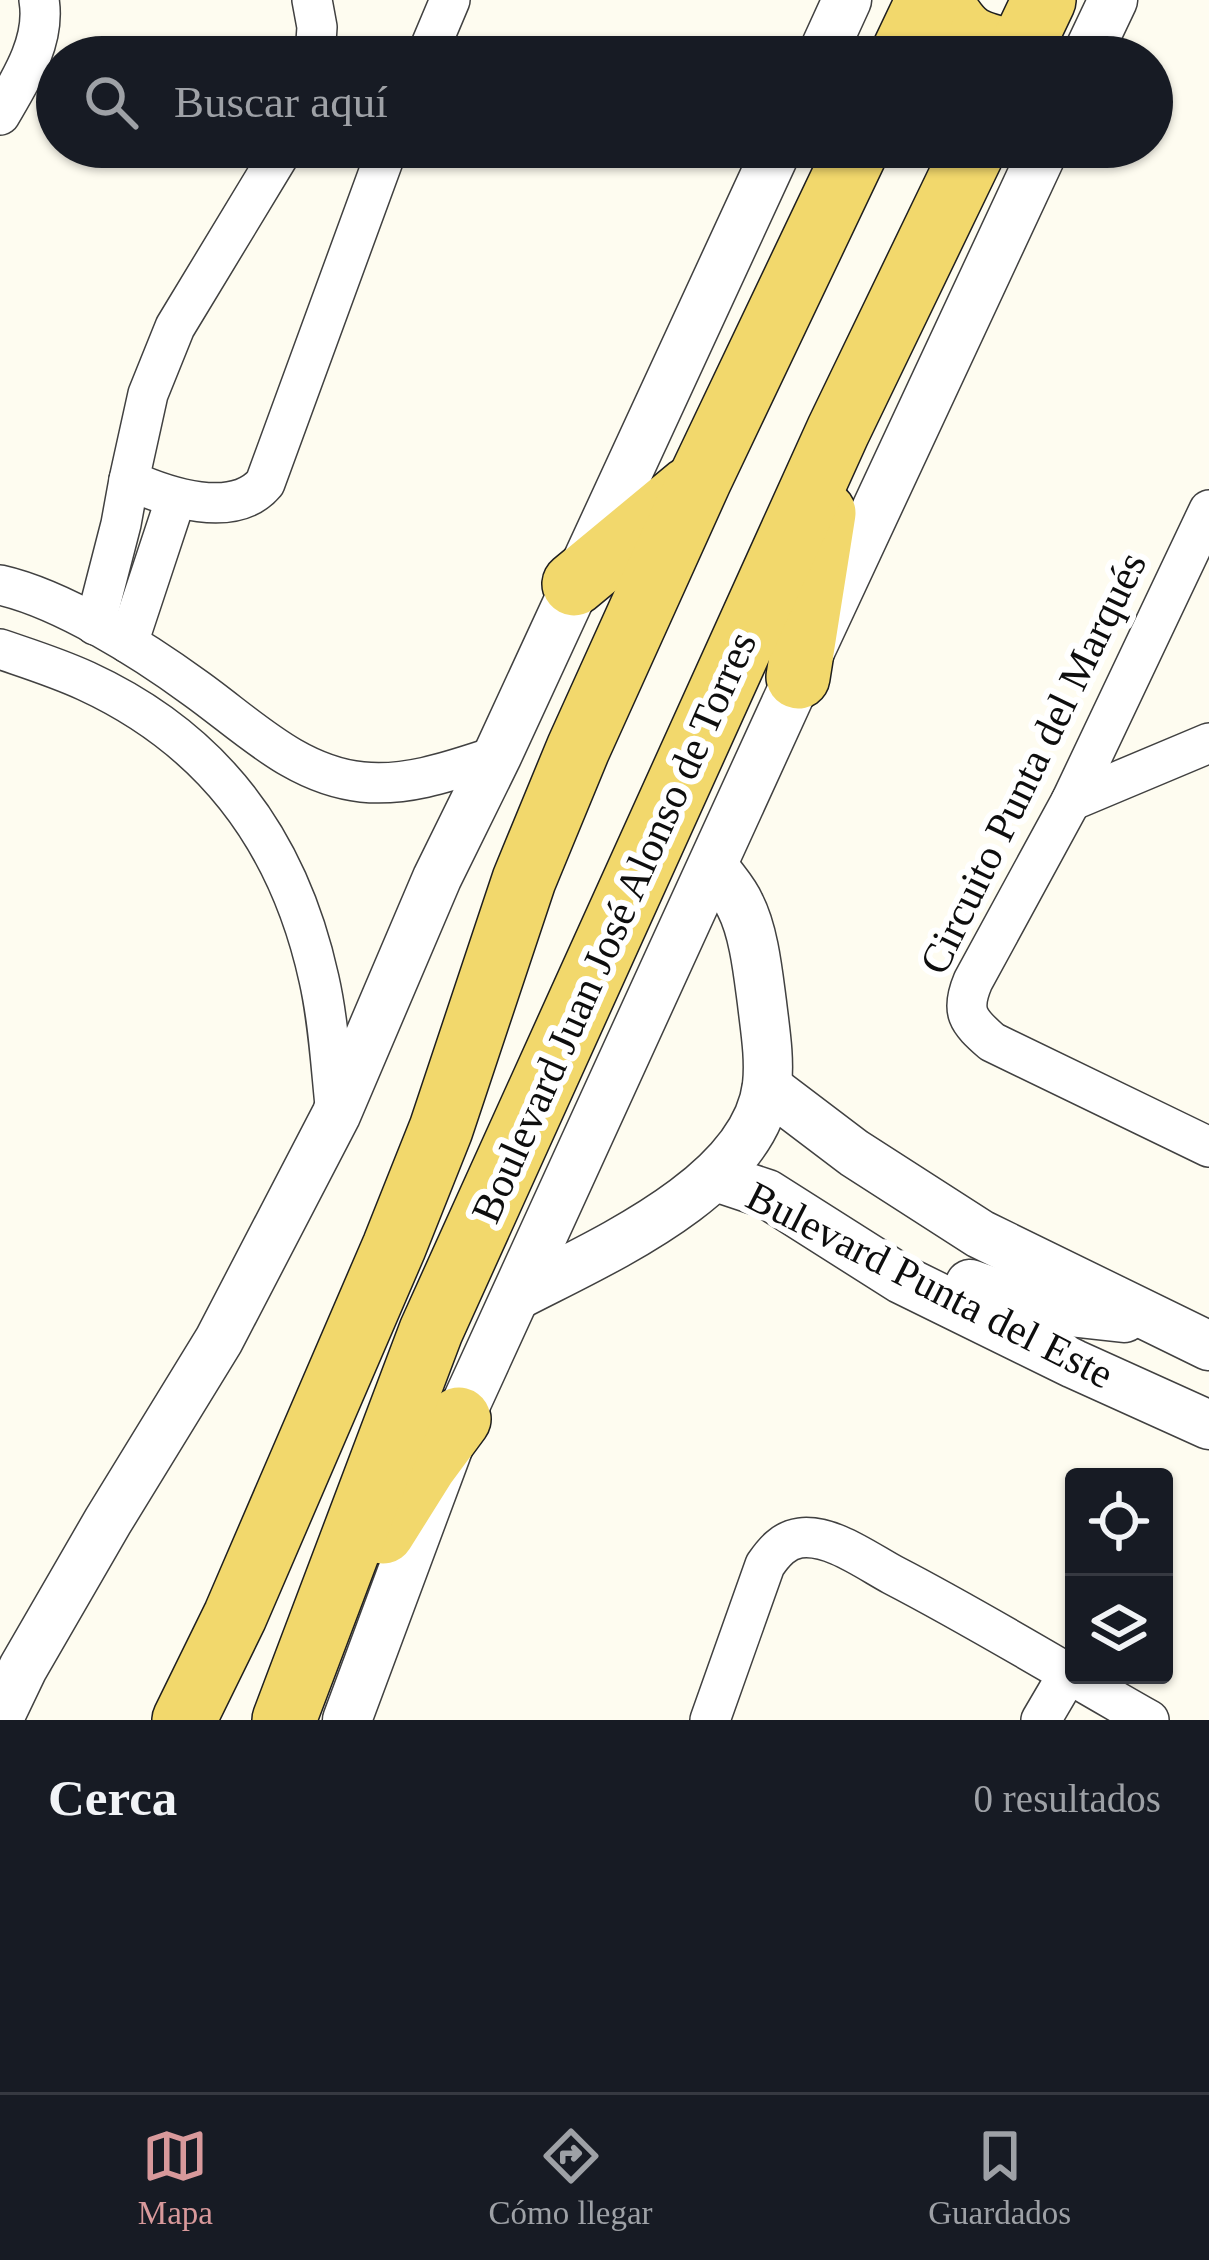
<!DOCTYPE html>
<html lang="es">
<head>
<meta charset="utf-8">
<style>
  :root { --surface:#171b24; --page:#242831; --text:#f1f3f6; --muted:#9ea1a6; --line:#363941; --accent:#d8999b }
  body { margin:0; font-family:Georgia,serif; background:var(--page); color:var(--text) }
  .controls { position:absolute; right:36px; bottom:36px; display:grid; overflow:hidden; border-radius:12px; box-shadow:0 3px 9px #0004 }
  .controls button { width:108px; height:108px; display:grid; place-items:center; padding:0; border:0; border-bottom:3px solid var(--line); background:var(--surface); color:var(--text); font:60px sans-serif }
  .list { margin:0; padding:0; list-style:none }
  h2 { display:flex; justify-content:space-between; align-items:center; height:156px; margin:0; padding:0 48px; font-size:51px }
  h2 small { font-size:39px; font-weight:400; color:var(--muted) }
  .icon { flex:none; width:66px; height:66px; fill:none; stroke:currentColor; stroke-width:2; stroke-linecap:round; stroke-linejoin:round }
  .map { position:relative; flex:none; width:1209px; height:1720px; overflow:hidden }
  .search { position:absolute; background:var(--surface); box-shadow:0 3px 9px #0004; left:36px; right:36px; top:36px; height:132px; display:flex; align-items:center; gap:30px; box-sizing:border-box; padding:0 42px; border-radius:66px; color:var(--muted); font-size:45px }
  .sheet { height:372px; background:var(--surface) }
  nav { display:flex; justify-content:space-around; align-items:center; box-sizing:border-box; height:168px; border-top:3px solid var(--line); background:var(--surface); font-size:33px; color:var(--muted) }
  nav a { display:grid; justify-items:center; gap:6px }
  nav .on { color:var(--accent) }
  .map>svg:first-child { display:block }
</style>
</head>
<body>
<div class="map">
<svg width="1209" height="1720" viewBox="0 0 1209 1720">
  <rect width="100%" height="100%" fill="#fefcf0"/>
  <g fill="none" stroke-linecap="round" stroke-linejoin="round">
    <g stroke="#414141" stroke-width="42">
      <g id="minor">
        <polyline points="312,0 317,27 315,57"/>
        <polyline points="426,57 450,0"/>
        <path d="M0 115C20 81 46 41 39 0"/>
        <path d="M284 147 175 327 148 394 129 480C166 497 234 520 265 483L388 147"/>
        <path d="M1209 510 1071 801 973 981C960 1012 968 1021 992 1042L1209 1147"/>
        <path d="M0 585C62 599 143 650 195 688 247 725 295 775 362 782 408 787 454 770 497 756"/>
        <polyline points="95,625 121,524 129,480"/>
        <polyline points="128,643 176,498"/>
        <path d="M0 649C29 659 58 668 86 681 214 740 289 842 319 979 329 1023 331 1070 336 1115"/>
        <polyline points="1071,801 1209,743"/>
        <path d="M710 1720 765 1565C774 1552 784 1540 800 1538 831 1534 867 1561 893 1575 980 1620 1064 1672 1149 1720"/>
        <polyline points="1041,1720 1068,1674"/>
      </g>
    </g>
    <g stroke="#414141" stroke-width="51">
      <g id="tertiary">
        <polyline points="821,57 847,0"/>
        <polyline points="1086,57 1113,0"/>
        <polyline points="767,1087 854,1153 980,1234 1209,1346"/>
        <polyline points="716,1177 767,1194 901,1279 1074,1364 1209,1425"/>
        <polyline points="970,1284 1042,1309 1124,1318"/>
        <path d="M516 1296C596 1254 755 1187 767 1085 770 1058 765 1029 762 1003 758 973 754 932 740 905 734 891 722 879 714 867"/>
        <polyline points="0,1716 23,1668 108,1521 219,1340 336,1115 437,878 497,756 778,147"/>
        <polyline points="347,1720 459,1419 798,677 1045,147"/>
      </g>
    </g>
    <g stroke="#1f1f1f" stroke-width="66">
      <g id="primary">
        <path d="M940 0C965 43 972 42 1019 53"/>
        <polyline points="901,57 928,0"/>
        <polyline points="1017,57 1044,0"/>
        <polyline points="574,584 690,488"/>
        <polyline points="798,677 824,513"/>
        <polyline points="383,1532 425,1465 459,1419"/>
        <polyline points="184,1720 235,1616 394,1247 441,1129 524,880 578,749 700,479 858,147"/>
        <polyline points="284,1720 431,1331 838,431 975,147"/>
      </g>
    </g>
    <use href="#minor" stroke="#fff" stroke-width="39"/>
    <use href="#tertiary" stroke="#fff" stroke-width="48"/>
    <use href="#primary" stroke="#f2d86c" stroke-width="63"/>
  </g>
  <g text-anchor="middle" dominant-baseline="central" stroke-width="12" stroke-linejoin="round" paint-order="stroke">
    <g font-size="42" fill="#0e0e0e" stroke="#fff">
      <text transform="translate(1033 763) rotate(-64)">Circuito Punta del Marqués</text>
      <text transform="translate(614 927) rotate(-66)">Boulevard Juan José Alonso de Torres</text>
      <text transform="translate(930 1285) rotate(27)">Bulevard Punta del Este</text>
    </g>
  </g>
</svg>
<div class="controls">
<button><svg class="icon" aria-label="locate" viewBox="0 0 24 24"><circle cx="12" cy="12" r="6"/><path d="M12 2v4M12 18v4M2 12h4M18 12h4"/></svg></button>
<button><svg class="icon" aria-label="layers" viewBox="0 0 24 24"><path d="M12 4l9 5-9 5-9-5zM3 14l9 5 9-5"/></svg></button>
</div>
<div class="search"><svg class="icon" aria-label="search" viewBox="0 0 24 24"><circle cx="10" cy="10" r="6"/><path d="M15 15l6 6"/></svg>Buscar aquí</div>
</div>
<section class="sheet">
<h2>Cerca<small>0 resultados</small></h2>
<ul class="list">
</ul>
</section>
<nav>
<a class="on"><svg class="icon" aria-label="map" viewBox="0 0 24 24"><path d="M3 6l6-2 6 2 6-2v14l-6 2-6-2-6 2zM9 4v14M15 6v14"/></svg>Mapa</a>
<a><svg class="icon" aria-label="directions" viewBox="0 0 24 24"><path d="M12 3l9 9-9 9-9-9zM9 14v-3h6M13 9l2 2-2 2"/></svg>Cómo llegar</a>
<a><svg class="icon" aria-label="saved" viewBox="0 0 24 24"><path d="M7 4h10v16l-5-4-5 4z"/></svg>Guardados</a>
</nav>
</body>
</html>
